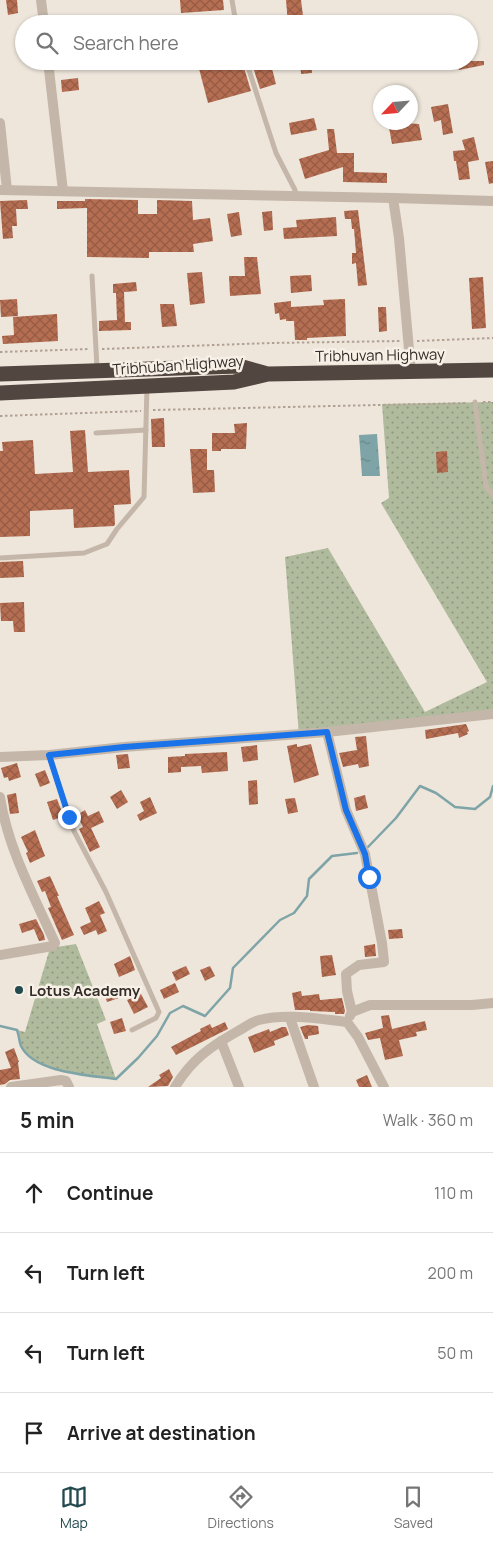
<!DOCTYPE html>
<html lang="en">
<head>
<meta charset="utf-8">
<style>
  :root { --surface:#fff; --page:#f6f6f6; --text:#222; --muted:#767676; --line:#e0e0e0; --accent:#234a4e }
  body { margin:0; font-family:Manrope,sans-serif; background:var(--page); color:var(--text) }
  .compass { position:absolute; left:373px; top:85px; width:45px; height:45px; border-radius:50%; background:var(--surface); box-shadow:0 1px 4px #0004; rotate:244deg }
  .stop { position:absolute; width:15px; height:15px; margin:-11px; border:4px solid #1a73e8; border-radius:50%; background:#fff }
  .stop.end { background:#1a73e8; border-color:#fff; box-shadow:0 1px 5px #0008 }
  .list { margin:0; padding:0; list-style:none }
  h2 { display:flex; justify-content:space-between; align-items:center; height:65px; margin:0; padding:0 20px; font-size:21px }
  h2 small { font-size:16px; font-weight:400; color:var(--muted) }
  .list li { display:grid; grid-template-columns:32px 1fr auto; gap:15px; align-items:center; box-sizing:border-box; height:80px; padding:0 20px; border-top:1px solid var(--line) }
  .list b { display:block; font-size:19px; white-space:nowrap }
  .list em { font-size:16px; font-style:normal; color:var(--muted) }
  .icon { flex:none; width:28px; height:28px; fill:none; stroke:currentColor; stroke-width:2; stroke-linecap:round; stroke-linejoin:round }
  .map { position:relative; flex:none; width:493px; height:1087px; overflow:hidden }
  .search { position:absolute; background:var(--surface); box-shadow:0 1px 4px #0004; left:15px; right:15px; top:15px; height:55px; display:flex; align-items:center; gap:12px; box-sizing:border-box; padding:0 18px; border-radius:28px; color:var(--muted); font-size:19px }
  .sheet { height:385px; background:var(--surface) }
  nav { display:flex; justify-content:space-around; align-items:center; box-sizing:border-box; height:70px; border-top:1px solid var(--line); background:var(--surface); font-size:14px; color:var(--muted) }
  nav a { display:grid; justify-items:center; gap:2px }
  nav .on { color:var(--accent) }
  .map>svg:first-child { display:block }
</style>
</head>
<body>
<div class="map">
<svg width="493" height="1087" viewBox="0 0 493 1087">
  <defs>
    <pattern id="grass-dots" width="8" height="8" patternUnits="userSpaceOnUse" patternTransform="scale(1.25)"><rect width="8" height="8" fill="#b0bb9d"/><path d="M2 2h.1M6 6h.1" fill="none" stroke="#909880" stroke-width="1.8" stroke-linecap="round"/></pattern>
    <pattern id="water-ripples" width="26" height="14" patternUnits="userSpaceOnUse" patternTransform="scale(1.25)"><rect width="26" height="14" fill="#7ea4a7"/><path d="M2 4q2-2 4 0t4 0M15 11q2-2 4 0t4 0" fill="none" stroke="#688688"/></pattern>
    <pattern id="building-cross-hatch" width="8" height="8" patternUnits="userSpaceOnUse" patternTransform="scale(1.25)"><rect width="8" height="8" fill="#b66e52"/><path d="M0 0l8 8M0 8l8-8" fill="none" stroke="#955b44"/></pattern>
  </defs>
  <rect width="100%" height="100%" fill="#eee6db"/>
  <g fill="url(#grass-dots)">
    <polygon points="493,402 493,714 299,735 285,557 328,548 425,712 487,682 381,503 389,498 382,404"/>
    <path d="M76 944 106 1020 97 1024 116 1079C89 1075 35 1073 21 1046 19 1041 19 1035 17 1030L25 1032 50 948Z"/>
  </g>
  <polygon fill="url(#water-ripples)" points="377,434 380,476 362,476 359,435"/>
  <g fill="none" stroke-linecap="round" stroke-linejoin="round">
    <g stroke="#7ea4a7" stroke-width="2.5">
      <polyline points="368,847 396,818 420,786 436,793 455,807 475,809 490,797 493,786"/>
      <path d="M0 1026 17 1030C19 1035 19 1041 21 1046 34 1073 89 1075 116 1079L138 1058 157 1036 170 1013 183 1006 205 1016 230 988 233 968 280 920 294 913 307 896 309 879 332 856 357 853"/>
    </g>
  </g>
  <g fill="url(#building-cross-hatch)">
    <polygon points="6,0 17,0 18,13 8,15"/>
    <polygon points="180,0 223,0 224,10 181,13"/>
    <polygon points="286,0 301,0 304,24 288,24"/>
    <polygon points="197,61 242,61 251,91 208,103"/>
    <polygon points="251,61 270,61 276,84 260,89"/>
    <polygon points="300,61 311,61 312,73 301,74"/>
    <polygon points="457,61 484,61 484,65 459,70"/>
    <polygon points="78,78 79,90 62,92 61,80"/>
    <polygon points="448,104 453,133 443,135 441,120 434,122 431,107"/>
    <polygon points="314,118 317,130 291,135 289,123"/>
    <polygon points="388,122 419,124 422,140 392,144"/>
    <polygon points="327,129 334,129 337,153 354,153 354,172 387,173 387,183 343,182 343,167 305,179 299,159 329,150"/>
    <polygon points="474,137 479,160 468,162 470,179 459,180 456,161 454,161 453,151 465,150 462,140"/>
    <polygon points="493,161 493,183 489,184 485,162"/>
    <polygon points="85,199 138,200 138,214 157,214 157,200 192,201 193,220 210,218 213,241 193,244 194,252 149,252 149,258 87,257 87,208 57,209 57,201 85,201"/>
    <polygon points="27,200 28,209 16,209 17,226 12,226 13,238 3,239 0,201"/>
    <polygon points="358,210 367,285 358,286 356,263 352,264 352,253 356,253 354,229 352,229 351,219 345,219 344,211"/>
    <polygon points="272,211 273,230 264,231 262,212"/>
    <polygon points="239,212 242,235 231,237 227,214"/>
    <polygon points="336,217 337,236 284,239 283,228 297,227 296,220"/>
    <polygon points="244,257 257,257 261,294 230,296 229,276 245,276"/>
    <polygon points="202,272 205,303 190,305 187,273"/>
    <polygon points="311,275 312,291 291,293 290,276"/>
    <polygon points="483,277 486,328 472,329 469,278"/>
    <polygon points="136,282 137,291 124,292 125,322 131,322 131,330 99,331 99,321 117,320 116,293 113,293 113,284"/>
    <polygon points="17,299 18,316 1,317 0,300"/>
    <polygon points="345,299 346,336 307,338 307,340 295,340 294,321 286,321 286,319 280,320 279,313 275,314 274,303 291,301 291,307 324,305 323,300"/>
    <polygon points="160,304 174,304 177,326 162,327"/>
    <polygon points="378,307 386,307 387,331 379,332"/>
    <polygon points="57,314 58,341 3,344 2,336 14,335 13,317"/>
    <polygon points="164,418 165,447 152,447 151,419"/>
    <polygon points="247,423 246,449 221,449 221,451 212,451 212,433 235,433 234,424"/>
    <polygon points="85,430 88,472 129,470 131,504 114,505 115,524 114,526 74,528 73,509 30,511 30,536 0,537 0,451 3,451 2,442 33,440 35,474 73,472 70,431"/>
    <polygon points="190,449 207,449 207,470 214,470 215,492 193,493"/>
    <polygon points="447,451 448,472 437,473 436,452"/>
    <polygon points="23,561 24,577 0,578 0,562"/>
    <polygon points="24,602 25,632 14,632 13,621 1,621 0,603"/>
    <polygon points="466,724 469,731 467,732 468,734 459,738 458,733 426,739 425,730"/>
    <polygon points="366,736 369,766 359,768 358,764 343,767 339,753 357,750 355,737"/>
    <polygon points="297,744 297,747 311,744 319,775 294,783 287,746"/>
    <polygon points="257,745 258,760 243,762 241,747"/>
    <polygon points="227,752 228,771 202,773 201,766 181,767 181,772 168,773 168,757 185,756 185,754"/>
    <polygon points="128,754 130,768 118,769 116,755"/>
    <polygon points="17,763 21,777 9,781 8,777 4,778 1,768"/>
    <polygon points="45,770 50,783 40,787 35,774"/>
    <polygon points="257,780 258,804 249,805 248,781"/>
    <polygon points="121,790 128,802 117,809 110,797"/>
    <polygon points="16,793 19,813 10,814 7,795"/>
    <polygon points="365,795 368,808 356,811 354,798"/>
    <polygon points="150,797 157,813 140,821 137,815 144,811 140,802"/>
    <polygon points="295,798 298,812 288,814 285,799"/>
    <polygon points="57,799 62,812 58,813 59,818 53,820 47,802"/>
    <polygon points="85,810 88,816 99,811 104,822 91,828 100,847 90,852 79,829 83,827 77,815"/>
    <polygon points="35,830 45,856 30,863 26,853 28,852 21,837"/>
    <polygon points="50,876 59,896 57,896 74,935 62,940 48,908 51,907 45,891 42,892 37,881"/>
    <polygon points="99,901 105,913 100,915 107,931 98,935 96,930 84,935 80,927 91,922 85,908"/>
    <polygon points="36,919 44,935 45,940 39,941 34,929 22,933 19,924"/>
    <polygon points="402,929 403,938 389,939 388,930"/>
    <polygon points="375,944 376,956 365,957 364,946"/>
    <polygon points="332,955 336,975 322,977 320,956"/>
    <polygon points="130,956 135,970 119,977 114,964"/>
    <polygon points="186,966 190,974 176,981 172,972"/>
    <polygon points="210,966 215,976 205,981 200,970"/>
    <polygon points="175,983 179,992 164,999 160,990"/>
    <polygon points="119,988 122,997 107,1002 104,993"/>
    <polygon points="301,991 302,996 319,994 320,1000 342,998 345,1011 344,1014 335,1014 335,1012 310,1011 310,1010 295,1010 292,993"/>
    <polygon points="141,994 148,1007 134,1014 127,1000"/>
    <polygon points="389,1015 392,1029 425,1021 427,1030 416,1032 417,1036 399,1040 403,1056 385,1060 380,1038 368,1040 365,1033 383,1028 381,1016"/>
    <polygon points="122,1018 126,1031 114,1034 110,1022"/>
    <polygon points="225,1022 228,1029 176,1055 171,1047 201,1031 200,1029 210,1024 212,1028"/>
    <polygon points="308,1025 318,1026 319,1034 308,1036 308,1039 305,1039 300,1027"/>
    <polygon points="282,1027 286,1027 289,1035 274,1041 275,1045 254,1053 248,1037 269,1029 270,1032"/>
    <polygon points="14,1048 19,1062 18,1062 20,1079 10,1080 5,1084 0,1085 0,1070 11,1068 5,1052"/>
    <polygon points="169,1069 173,1077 168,1086 148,1087 161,1078 159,1075"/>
    <polygon points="367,1075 372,1087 359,1087 356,1080"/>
  </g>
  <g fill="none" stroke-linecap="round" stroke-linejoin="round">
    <g stroke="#b0a193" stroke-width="2" stroke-dasharray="2.5 2.5" stroke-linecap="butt">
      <polyline points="417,341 493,338"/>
      <polyline points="102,349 271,343 400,341"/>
      <polyline points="0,352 90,349"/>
      <polyline points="483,402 493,402"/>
      <polyline points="153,410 468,403"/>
      <polyline points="0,416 141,411"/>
    </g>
    <g stroke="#c4b7a9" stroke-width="5">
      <polyline points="232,0 236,24"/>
      <polyline points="246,61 276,153 295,190 296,195"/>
      <polyline points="92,276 97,368"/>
      <polyline points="475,402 486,487 493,495"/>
      <polyline points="96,433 146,430"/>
      <polyline points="0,558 84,553 107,544 117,529 144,497 147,387"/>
      <polyline points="49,755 74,831 106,892 159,1012 156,1018 132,1030"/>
    </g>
    <g stroke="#c4b7a9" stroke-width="10">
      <polyline points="41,0 44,24"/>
      <polyline points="48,61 63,191"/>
      <polyline points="0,123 7,190"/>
      <polyline points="0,190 393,198 399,238 411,372"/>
      <polyline points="393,198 493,201"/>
      <polyline points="327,732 346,810 365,854 382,943 384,962 359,965 346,974 347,991 352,1012"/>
      <polyline points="0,757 49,755 124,747 327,732 493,714"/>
      <path d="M0 797C8 849 34 896 55 943L53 946 0 955"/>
      <polyline points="350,1016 352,1012 370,1005 472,1005 493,1003"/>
      <polyline points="290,1018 314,1087"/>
      <polyline points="221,1041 239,1087"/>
      <polyline points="11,1087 61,1080 66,1081 69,1087"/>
      <path d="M175 1087C192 1059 210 1047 238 1031 244 1028 251 1022 259 1020 287 1013 319 1019 347 1022L358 1037 384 1087"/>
    </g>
    <g stroke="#524640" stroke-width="15">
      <polyline points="0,374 239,366 264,373"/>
      <polyline points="0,393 234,382 268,374 493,370"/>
    </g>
  </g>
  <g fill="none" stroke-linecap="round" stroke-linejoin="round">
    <polyline stroke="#1a73e8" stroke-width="6" points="69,817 49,755 124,747 327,732 346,810 365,854 369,877"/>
  </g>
  <circle fill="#234a4e" stroke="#f6f0e7" stroke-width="2" cx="19" cy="990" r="5"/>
  <g text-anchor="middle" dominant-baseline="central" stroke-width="5" stroke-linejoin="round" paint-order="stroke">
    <g font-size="15" fill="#332c28" stroke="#f6f0e7">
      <text transform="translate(380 355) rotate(-1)">Tribhuvan Highway</text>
      <text transform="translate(178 365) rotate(-4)">Tribhuban Highway</text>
    </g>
    <g font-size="15" font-weight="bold" fill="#332c28" stroke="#f6f0e7" text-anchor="start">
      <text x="29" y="990">Lotus Academy</text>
    </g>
  </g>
</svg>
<svg class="compass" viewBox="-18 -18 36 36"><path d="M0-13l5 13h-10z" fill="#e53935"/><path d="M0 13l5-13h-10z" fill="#767676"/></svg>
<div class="stop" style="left:369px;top:877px"></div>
<div class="stop end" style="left:69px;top:817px"></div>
<div class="search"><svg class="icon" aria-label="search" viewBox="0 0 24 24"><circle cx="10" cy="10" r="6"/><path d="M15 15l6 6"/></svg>Search here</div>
</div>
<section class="sheet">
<h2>5 min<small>Walk · 360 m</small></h2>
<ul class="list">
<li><svg class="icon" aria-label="ahead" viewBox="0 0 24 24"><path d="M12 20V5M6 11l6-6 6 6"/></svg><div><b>Continue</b></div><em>110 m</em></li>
<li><svg class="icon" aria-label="left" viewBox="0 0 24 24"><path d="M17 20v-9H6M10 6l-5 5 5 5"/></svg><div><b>Turn left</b></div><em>200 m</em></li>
<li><svg class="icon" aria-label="left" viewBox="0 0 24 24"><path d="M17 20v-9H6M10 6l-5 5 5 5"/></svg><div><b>Turn left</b></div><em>50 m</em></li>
<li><svg class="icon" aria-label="arrive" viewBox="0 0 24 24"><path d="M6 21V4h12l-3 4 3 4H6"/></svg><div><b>Arrive at destination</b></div></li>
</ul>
</section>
<nav>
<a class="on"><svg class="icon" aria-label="map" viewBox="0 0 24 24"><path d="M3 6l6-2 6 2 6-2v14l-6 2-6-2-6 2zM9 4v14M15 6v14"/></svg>Map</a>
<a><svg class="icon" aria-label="directions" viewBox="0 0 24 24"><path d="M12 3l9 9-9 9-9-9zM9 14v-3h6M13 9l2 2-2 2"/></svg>Directions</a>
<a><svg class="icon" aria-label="saved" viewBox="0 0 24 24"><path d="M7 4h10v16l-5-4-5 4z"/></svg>Saved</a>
</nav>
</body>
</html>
